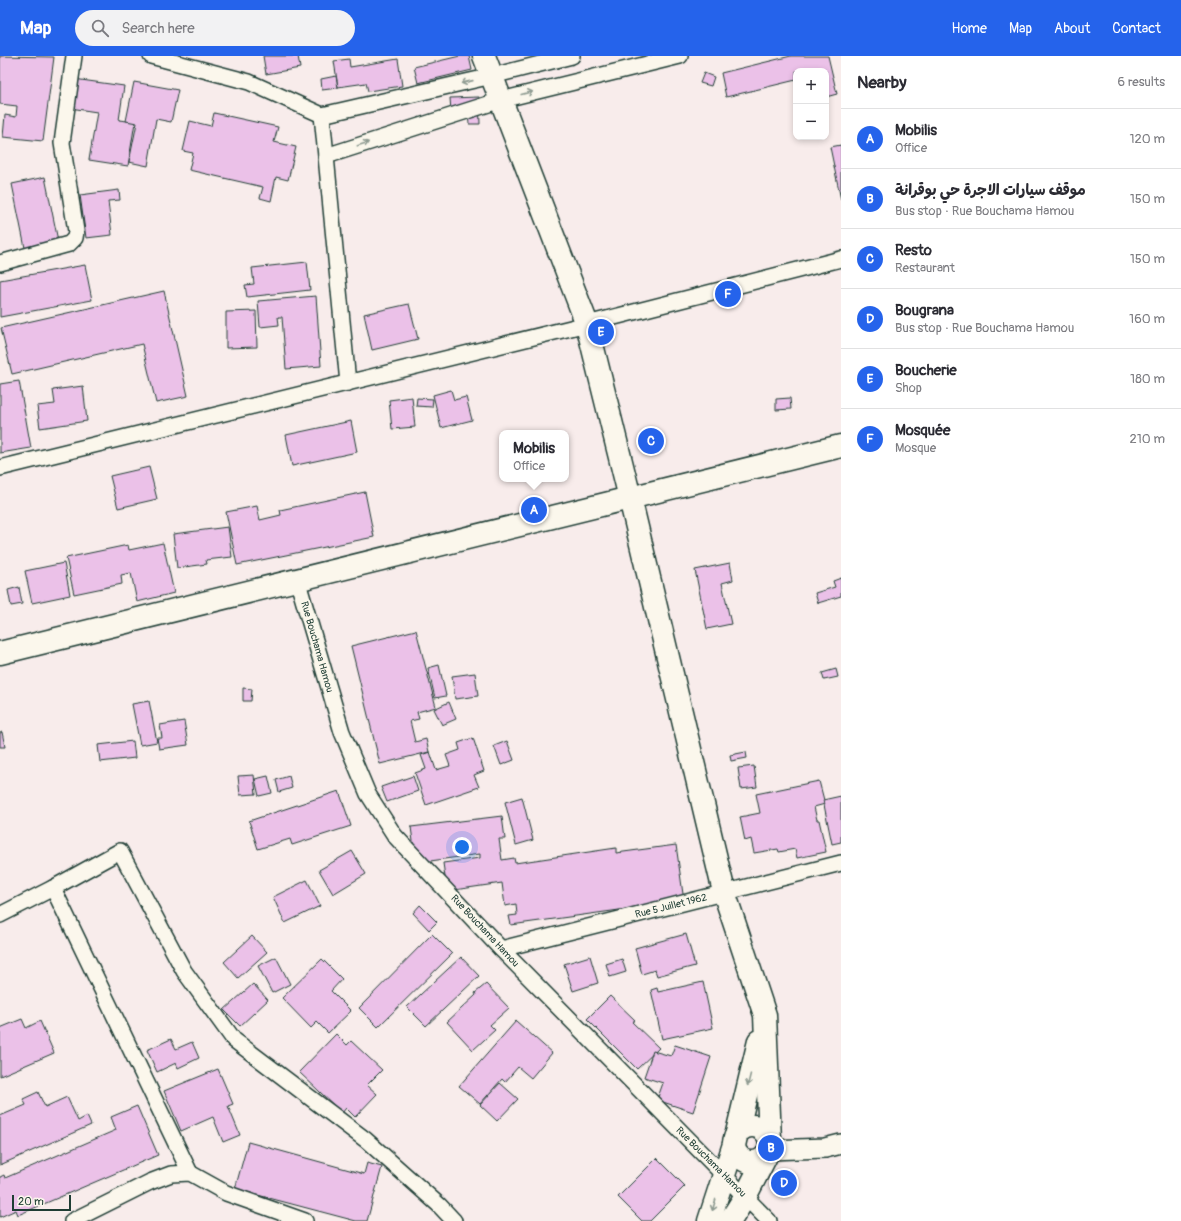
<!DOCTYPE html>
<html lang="en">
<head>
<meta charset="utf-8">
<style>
  :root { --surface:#fff; --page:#f2f2f3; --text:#2b2b33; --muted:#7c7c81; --line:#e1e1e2; --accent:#2563eb }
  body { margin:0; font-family:Pangolin,"Playpen Sans Arabic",sans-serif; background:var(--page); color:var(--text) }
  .controls { position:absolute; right:12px; top:12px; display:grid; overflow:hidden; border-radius:8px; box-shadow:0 2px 6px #0003 }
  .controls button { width:36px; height:36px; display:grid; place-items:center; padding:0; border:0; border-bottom:1px solid var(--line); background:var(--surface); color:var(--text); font:20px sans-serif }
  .scale { position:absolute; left:12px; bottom:10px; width:59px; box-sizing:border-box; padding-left:4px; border:2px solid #1f3d34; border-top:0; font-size:11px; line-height:14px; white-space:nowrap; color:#1f3d34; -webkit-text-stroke:3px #fbf7ec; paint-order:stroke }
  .you { position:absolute; left:462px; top:791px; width:14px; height:14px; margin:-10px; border:3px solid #fff; border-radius:50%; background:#1a73e8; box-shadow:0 0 0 6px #1a73e833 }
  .badge { display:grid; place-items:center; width:26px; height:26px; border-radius:50%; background:var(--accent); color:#fff; font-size:13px; font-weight:700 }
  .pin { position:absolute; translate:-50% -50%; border:2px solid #fff; box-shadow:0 1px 4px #0006 }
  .popup { position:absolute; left:499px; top:374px; width:70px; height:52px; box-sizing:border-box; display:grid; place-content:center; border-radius:8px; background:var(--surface); filter:drop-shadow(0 1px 3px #0005); font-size:13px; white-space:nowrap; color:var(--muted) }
  .popup b { font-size:15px; color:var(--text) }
  .popup::after { content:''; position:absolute; left:50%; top:100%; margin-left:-8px; border:8px solid transparent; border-top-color:var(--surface) }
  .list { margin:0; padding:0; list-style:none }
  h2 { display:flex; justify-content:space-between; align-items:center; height:52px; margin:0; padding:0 16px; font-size:17px }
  h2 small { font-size:13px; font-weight:400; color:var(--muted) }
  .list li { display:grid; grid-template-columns:26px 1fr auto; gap:12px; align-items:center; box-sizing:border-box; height:60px; padding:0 16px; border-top:1px solid var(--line) }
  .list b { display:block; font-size:15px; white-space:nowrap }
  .list p { margin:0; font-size:13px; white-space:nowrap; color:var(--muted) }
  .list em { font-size:13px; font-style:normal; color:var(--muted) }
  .icon { flex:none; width:22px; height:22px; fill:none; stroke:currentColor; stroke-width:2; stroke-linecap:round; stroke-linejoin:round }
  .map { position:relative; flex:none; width:841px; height:1165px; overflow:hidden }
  header { display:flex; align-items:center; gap:24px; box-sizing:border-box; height:56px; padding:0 20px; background:var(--accent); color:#fff }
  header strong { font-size:19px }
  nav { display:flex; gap:22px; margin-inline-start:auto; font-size:14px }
  .search { width:280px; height:36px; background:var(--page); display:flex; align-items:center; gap:10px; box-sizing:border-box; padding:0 14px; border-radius:22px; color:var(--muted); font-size:15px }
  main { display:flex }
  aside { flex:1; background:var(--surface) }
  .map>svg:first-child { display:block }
</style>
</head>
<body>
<header>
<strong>Map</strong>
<div class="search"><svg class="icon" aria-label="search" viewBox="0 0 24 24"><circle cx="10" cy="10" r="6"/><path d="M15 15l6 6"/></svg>Search here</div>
<nav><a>Home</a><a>Map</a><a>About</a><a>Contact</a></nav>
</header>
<main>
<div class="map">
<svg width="841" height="1165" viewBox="0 0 841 1165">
  <rect width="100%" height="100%" fill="#f8eceb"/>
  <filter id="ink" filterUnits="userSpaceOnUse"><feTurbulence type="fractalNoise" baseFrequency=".025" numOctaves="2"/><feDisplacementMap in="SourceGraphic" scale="8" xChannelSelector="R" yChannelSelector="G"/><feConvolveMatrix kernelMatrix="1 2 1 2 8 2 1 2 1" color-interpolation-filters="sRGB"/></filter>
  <g filter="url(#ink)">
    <g fill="#ebc1e8" stroke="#1f3d34">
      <polygon points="0,0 54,1 43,85 3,81 5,59 16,61 17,50 0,48"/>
      <polygon points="263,0 298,0 300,12 266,18"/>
      <polygon points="460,0 469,0 472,14 418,27 414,11"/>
      <polygon points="791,0 828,0 837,38 826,41 826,15 796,15 796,24 726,41 721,17"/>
      <polygon points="349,3 350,11 398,3 402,30 368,35 366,27 338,31 334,5"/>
      <polygon points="704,17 714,21 711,30 700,27"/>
      <polygon points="336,20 338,32 322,34 321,23"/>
      <polygon points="74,23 124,30 119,64 135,66 128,110 89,104 97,56 70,52"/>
      <polygon points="134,26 178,34 171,66 156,63 148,110 129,106 137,67 126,65"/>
      <polygon points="479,41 480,68 469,68 468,57 453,57 453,68 441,68 440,55 451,55 450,42"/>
      <polygon points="214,57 278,71 274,86 296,91 288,124 276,121 271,145 260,142 263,131 189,114 193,97 183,95 190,65 211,70"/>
      <polygon points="841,89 841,144 830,91"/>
      <polygon points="45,121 58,185 25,192 12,128"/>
      <polygon points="119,134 120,144 108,145 112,179 86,182 80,139"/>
      <polygon points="307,206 310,234 247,241 245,229 254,228 252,212"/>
      <polygon points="85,209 92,244 0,261 0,224"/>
      <polygon points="164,235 188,340 156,347 142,288 12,318 1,272"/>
      <polygon points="316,240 321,310 286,313 282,261 278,261 279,269 260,271 258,245"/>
      <polygon points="409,248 418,283 372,294 364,258"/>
      <polygon points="256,255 257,291 226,292 226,256"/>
      <polygon points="19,325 31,392 0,397 0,328"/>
      <polygon points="83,330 87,365 40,372 37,350 55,348 53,334"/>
      <polygon points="451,334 454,344 466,341 472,364 441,372 433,339"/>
      <polygon points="412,341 415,371 392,373 389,344"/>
      <polygon points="417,342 433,343 432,351 416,350"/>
      <polygon points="790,342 791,353 776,354 776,343"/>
      <polygon points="351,365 357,396 292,410 286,379"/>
      <polygon points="149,411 157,443 118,452 110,420"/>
      <polygon points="365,436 374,481 237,509 226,456 257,450 260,464 281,459 280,454"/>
      <polygon points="228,471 232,501 206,504 207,508 177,512 173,478"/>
      <polygon points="163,487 174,537 137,546 131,517 121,519 122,528 74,538 66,502 128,489 129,494"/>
      <polygon points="64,507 70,539 32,547 25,515"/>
      <polygon points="730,507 733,524 722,527 731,568 707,573 695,514"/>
      <polygon points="841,522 841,540 818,547 815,537 835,531 833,525"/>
      <polygon points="19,531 22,548 11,550 8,534"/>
      <polygon points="416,574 436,651 417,656 419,663 410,665 415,686 426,683 429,696 380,708 351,590"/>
      <polygon points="439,609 446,640 435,642 428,612"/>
      <polygon points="836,613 838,621 824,624 822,617"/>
      <polygon points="475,617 478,640 455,643 452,620"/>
      <polygon points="243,632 252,633 251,645 243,645"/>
      <polygon points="149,645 157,686 140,689 132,648"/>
      <polygon points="449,646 456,663 442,669 434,653"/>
      <polygon points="184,665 188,689 159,693 157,682 162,682 160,669"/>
      <polygon points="2,676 5,691 0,691 0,677"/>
      <polygon points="473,682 484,715 474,719 479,731 426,749 415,717 426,713 421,699 430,696 436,714 450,710 446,699 460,694 458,687"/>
      <polygon points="133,685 135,702 100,706 98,689"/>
      <polygon points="507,685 514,704 501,709 494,690"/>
      <polygon points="746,696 747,702 731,705 730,699"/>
      <polygon points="754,710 757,731 741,733 738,712"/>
      <polygon points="254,719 256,738 240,739 238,720"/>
      <polygon points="268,720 272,737 259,740 255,723"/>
      <polygon points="289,720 292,732 279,736 276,724"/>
      <polygon points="413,720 418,735 387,746 381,731"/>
      <polygon points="819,725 825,748 814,751 817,764 819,764 826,796 797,802 795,793 779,796 778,793 754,797 751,783 745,785 740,761 760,757 756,738"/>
      <polygon points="339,735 351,770 292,789 290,783 258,793 249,765"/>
      <polygon points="841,740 841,786 832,788 823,744"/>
      <polygon points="522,741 533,784 516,789 505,746"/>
      <polygon points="502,760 505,783 499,783 502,804 514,802 515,807 616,792 616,797 676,789 684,845 511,869 509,860 517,859 516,848 505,850 502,827 447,835 443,807 480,802 480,798 416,807 411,771"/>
      <polygon points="352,795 366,818 333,838 319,814"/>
      <polygon points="307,824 320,850 285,867 273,841"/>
      <polygon points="420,849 437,866 429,874 413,857"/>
      <polygon points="432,878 452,898 378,971 359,952"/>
      <polygon points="686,878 695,910 657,920 655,914 642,918 635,892"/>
      <polygon points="252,880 267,896 238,922 224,906"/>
      <polygon points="590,900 598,927 573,935 564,908"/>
      <polygon points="276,901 290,928 272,937 258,910"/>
      <polygon points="461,901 479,920 426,970 407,951"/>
      <polygon points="322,903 342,923 331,935 351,955 328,977 317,966 311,972 282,942"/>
      <polygon points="622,903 626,916 610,921 606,908"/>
      <polygon points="703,926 713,972 662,983 651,934 657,932 658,936"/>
      <polygon points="253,928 268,944 240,970 224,954"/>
      <polygon points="486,928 509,952 490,969 495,974 473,994 447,966 476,939 475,937"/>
      <polygon points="610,940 635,964 632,966 659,992 637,1013 587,963"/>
      <polygon points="22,963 26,972 40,965 54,997 0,1020 0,972"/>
      <polygon points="516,965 552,997 531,1022 518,1011 505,1026 502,1023 480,1048 459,1030"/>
      <polygon points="336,978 347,989 351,985 382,1014 367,1029 377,1038 355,1061 346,1052 342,1057 299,1016"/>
      <polygon points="171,983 176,993 192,986 199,1002 178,1012 176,1007 157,1016 147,994"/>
      <polygon points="675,989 711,1001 693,1056 657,1044 663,1027 644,1021 653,995 671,1000"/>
      <polygon points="218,1013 233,1048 228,1050 240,1079 223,1086 213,1061 181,1075 164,1035"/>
      <polygon points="500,1027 518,1043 497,1065 480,1049"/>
      <polygon points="38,1036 45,1051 67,1041 78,1065 87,1060 91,1069 0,1109 0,1060 26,1049 23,1043"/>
      <polygon points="137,1050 158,1099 18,1159 16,1154 0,1161 0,1121 4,1119 5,1122 116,1074 111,1061"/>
      <polygon points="248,1086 364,1118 367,1107 382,1111 367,1165 356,1165 235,1133"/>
      <polygon points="657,1102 685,1130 650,1165 642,1165 618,1141"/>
    </g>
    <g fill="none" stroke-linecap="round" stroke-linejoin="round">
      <g stroke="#1f3d34" stroke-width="18">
        <g id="minor">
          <polyline points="151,0 249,26 322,59 492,20 572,0"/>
          <polyline points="322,59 348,327"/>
          <polyline points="326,100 501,44 680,0"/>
          <polyline points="0,207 69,188 75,182 76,175 62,87 74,0"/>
          <polyline points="0,412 587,268 841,203"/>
          <polyline points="297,523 342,676 368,738 395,780 501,893 769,1165"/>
          <polyline points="53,832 120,795 184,915 234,984 366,1084 439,1149 454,1165"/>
          <polyline points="0,859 53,832 190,1117"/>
          <polyline points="501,893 841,807"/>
          <polyline points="72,1165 150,1126 171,1118 190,1117 226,1137 305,1165"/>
        </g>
      </g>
      <g stroke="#1f3d34" stroke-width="22">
        <polyline id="tertiary" points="770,1094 825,1092 841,1088"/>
      </g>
      <g stroke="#1f3d34" stroke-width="25">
        <g id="primary">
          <polyline points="484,0 587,268 630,442 724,836 765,959 770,1085"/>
          <polyline points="0,597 841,390"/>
          <circle cx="752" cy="1088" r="18"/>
          <polyline points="709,1165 735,1085 759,985"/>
          <polyline points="730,1165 745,1141 765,1102"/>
        </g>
      </g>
      <use href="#minor" stroke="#fbf7ec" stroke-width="15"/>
      <use href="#tertiary" stroke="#fbf7ec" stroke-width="19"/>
      <use href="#primary" stroke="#fbf7ec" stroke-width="22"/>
    </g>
    <defs><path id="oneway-shaft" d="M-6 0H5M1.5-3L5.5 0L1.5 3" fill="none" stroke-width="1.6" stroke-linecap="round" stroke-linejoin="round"/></defs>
    <g stroke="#8d9a90">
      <use href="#oneway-shaft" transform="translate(467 26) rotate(167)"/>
      <use href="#oneway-shaft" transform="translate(527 37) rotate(-14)"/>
      <use href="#oneway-shaft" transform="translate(363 88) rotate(-18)"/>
      <use href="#oneway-shaft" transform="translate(749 1024) rotate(104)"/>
      <use href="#oneway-shaft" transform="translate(714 1149) rotate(107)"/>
    </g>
  </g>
  <g text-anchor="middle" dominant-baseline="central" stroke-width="4" stroke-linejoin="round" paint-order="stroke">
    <g font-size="10" fill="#1f3d34" stroke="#fbf7ec">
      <text transform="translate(317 591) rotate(74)">Rue Bouchama Hamou</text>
      <text transform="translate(671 850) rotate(-14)">Rue 5 Juillet 1962</text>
      <text transform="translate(485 875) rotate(47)">Rue Bouchama Hamou</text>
      <text transform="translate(711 1106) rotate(45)">Rue Bouchama Hamou</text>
    </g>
  </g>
</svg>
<div class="controls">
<button>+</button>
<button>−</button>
</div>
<div class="scale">20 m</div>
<div class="you"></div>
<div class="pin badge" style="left:534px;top:454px">A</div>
<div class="popup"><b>Mobilis</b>Office</div>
<div class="pin badge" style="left:771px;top:1092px">B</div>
<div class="pin badge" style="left:651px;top:385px">C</div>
<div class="pin badge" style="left:784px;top:1127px">D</div>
<div class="pin badge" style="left:601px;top:276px">E</div>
<div class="pin badge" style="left:728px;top:238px">F</div>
</div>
<aside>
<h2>Nearby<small>6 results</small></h2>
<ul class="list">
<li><span class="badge">A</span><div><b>Mobilis</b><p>Office</p></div><em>120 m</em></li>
<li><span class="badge">B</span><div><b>موقف سيارات الاجرة حي بوقرانة</b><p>Bus stop · Rue Bouchama Hamou</p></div><em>150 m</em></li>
<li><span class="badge">C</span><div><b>Resto</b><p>Restaurant</p></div><em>150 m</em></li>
<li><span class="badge">D</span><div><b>Bougrana</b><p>Bus stop · Rue Bouchama Hamou</p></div><em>160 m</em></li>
<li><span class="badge">E</span><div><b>Boucherie</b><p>Shop</p></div><em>180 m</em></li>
<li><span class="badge">F</span><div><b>Mosquée</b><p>Mosque</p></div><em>210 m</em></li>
</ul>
</aside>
</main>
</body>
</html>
